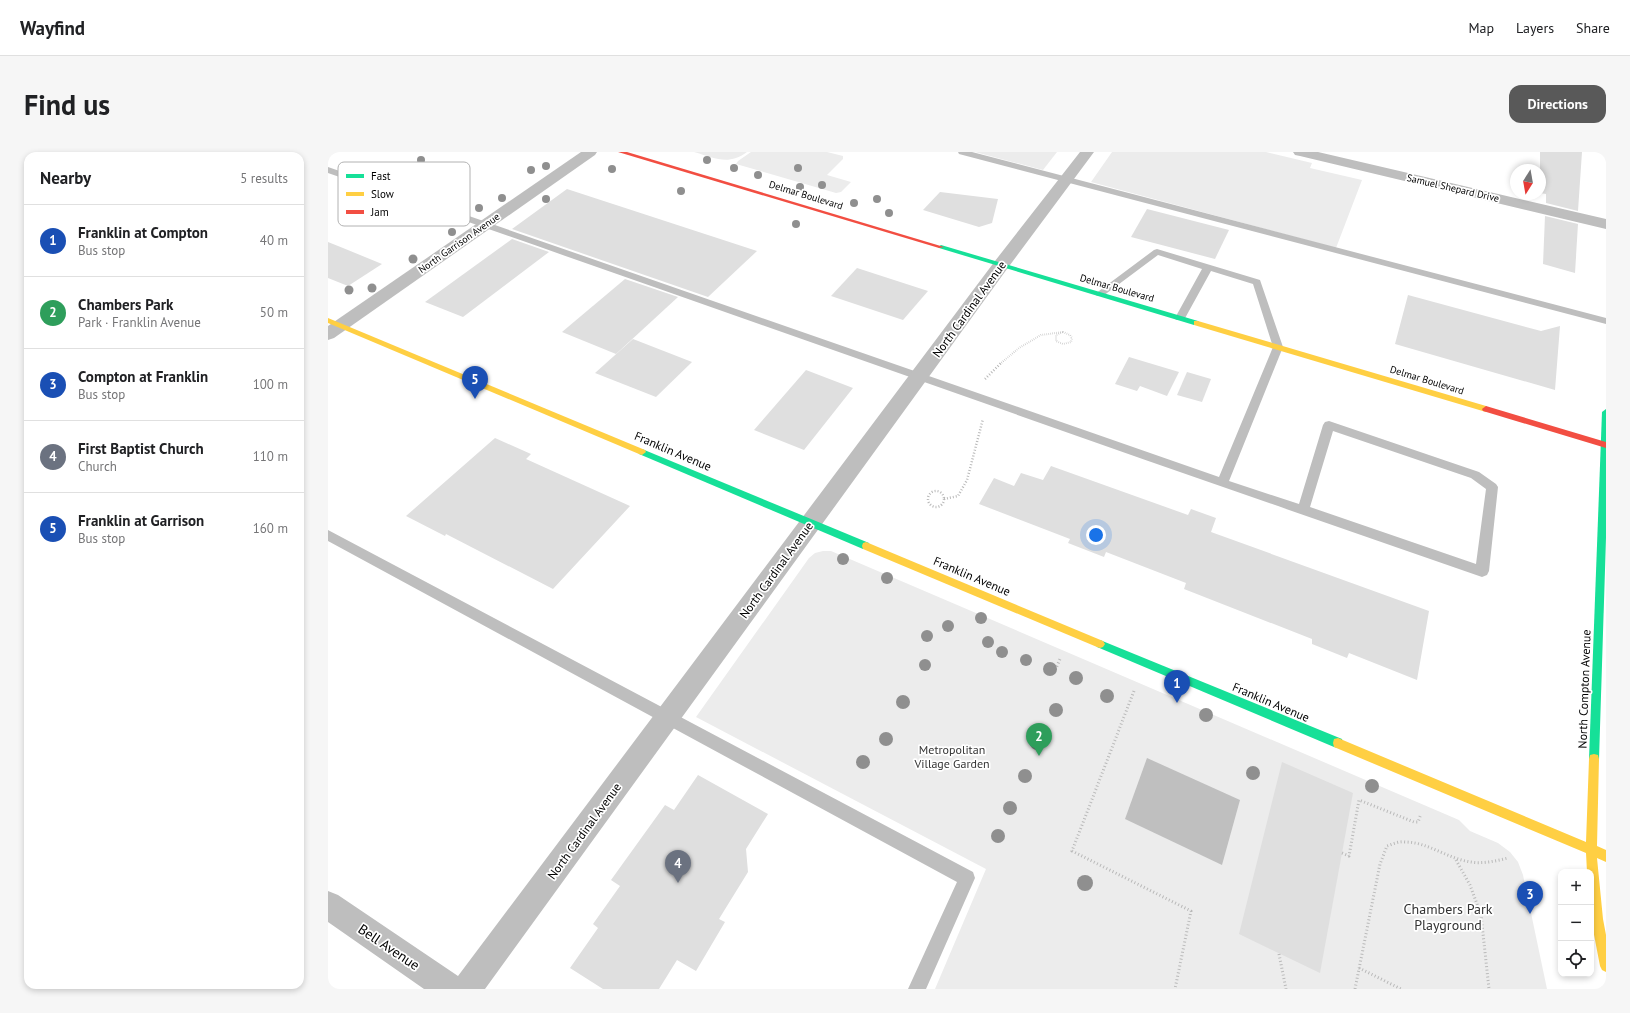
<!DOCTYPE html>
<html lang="en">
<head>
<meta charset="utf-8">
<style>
  :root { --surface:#fff; --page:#f6f6f6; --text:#202124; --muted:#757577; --line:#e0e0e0; --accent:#595959 }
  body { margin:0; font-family:"PT Sans",sans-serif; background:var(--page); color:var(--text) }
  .controls { position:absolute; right:12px; bottom:12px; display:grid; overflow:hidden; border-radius:8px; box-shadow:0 2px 6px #0003 }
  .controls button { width:36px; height:36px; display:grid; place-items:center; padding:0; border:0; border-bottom:1px solid var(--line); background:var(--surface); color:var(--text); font:20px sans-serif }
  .compass { position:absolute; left:1182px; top:12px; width:36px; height:36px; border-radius:50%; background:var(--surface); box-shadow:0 2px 6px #0003; rotate:191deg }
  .you { position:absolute; left:768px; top:383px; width:14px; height:14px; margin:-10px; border:3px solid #fff; border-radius:50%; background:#1a73e8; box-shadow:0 0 0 6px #1a73e833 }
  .badge { display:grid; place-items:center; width:26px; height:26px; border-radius:50%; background:var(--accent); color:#fff; font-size:13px; font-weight:700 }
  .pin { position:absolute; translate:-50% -33px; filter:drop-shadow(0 1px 2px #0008) }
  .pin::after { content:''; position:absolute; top:21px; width:14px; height:12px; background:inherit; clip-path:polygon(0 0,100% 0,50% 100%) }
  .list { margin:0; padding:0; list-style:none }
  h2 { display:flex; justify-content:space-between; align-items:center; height:52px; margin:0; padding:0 16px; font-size:17px }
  h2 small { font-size:13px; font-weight:400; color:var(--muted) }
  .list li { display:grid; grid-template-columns:26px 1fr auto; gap:12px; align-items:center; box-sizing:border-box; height:72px; padding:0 16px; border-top:1px solid var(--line) }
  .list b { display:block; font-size:15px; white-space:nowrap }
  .list p { margin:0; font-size:13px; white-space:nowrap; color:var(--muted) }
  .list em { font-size:13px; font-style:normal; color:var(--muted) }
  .icon { flex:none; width:22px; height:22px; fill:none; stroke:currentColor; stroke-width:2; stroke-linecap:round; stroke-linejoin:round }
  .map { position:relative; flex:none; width:1278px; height:837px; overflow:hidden; border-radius:12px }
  header { display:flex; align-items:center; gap:24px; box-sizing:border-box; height:56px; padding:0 20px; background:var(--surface); border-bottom:1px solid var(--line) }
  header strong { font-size:19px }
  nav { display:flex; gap:22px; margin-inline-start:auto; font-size:14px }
  .intro { display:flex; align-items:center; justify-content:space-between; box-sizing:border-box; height:96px; padding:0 24px }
  h1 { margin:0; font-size:28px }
  .button { padding:10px 18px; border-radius:12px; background:var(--accent); color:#fff; font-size:14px; font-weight:700 }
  main { display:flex; gap:24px; padding:0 24px }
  aside { flex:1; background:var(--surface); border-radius:12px; box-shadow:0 2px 6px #0003 }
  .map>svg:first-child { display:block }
</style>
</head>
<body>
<header>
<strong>Wayfind</strong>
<nav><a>Map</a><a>Layers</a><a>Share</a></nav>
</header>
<div class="intro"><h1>Find us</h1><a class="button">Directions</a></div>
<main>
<aside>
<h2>Nearby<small>5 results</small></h2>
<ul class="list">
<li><span class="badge" style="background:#1a4fb4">1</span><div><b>Franklin at Compton</b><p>Bus stop</p></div><em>40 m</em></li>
<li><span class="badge" style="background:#2e9e5b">2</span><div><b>Chambers Park</b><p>Park · Franklin Avenue</p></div><em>50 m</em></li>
<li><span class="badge" style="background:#1a4fb4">3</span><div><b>Compton at Franklin</b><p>Bus stop</p></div><em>100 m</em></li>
<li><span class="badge" style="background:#6b7280">4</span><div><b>First Baptist Church</b><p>Church</p></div><em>110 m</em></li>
<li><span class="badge" style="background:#1a4fb4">5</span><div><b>Franklin at Garrison</b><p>Bus stop</p></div><em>160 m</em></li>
</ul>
</aside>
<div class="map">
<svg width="1278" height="837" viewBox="0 0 1278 837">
  <rect width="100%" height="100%" fill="#fff"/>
  <g fill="#ececec">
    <path d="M366 0H419C400 14 387 6 366 0Z"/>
    <polygon points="423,0 499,0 515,4 515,7 499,23 523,30 513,40 508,41 408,12 410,9"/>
    <polygon points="647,0 729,0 715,18"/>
    <polygon points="784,0 938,0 984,11 982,16 1034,28 1008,96 763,30"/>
    <polygon points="495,399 503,399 1131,668 1142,679 1170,691 1182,700 1190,710 1195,723 1219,837 607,837 658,717 368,565 481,406 487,401"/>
  </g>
  <polygon fill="#bfbfbf" points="819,606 912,648 894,713 797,667"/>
  <g fill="#dfdfdf">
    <polygon points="1212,0 1254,0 1250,59 1218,51 1218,42 1212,41"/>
    <polygon points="239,37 429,99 380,145 184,77"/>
    <polygon points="612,40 670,47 664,71 651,75 595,58"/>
    <polygon points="819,57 901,78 887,107 803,85"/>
    <polygon points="1217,64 1250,72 1247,121 1215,112"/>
    <polygon points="184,87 221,100 135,165 97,150"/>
    <polygon points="0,90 15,96 54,112 20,134 0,126"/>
    <polygon points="529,116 600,139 575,168 503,144"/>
    <polygon points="297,127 350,145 288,202 234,180"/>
    <polygon points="1080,143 1213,179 1232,174 1227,238 1067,192"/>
    <polygon points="305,187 364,210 328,245 267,221"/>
    <polygon points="801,205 851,220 839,244 812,234 809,239 787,232"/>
    <polygon points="478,218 525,236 476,298 426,278"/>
    <polygon points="859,220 883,227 874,250 849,243"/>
    <polygon points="167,286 203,302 198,307 302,354 225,437 118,382 117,384 78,364"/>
    <polygon points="723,314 860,363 863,357 888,366 883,380 1101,459 1089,528 1021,501 1019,506 984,492 984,487 856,437 858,431 778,400 776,405 740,391 742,387 651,352 666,326 686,334 693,321 715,328"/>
    <polygon points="954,610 1025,641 992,821 911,782"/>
    <polygon points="370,623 440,662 418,697 420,720 391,767 397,770 368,819 349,808 331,837 275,837 242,816 270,776 265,772 292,734 283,728 337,653 346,658"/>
  </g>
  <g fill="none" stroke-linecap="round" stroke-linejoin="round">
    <g stroke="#b9b9b9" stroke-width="2" stroke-dasharray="0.5 1.5" stroke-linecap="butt">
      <polygon points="735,180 742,183 744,186 743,190 735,192 728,189 728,183"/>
      <polyline points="672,212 691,196 713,183 735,180"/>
    </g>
    <g stroke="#b9b9b9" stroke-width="2.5" stroke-dasharray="1 2" stroke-linecap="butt">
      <polyline points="657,227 673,211"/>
      <circle cx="608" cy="347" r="8"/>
      <polyline points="616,347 630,344 639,328 655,267"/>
    </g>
    <g stroke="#b9b9b9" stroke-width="3" stroke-dasharray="1 2.5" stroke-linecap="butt">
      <polyline points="726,521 732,507"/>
      <polyline points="806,539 744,699 863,759 847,837"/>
      <polyline points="1014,701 1021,704 1031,648 1086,670 1090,670 1093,662"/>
      <polyline points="1128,708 1142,733 1153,763 1161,837"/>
      <polyline points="951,802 958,837"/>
      <polyline points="1031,816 1073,837"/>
      <path d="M1027 837 1052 712 1059 694C1065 692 1071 689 1077 690 1100 690 1120 707 1143 710 1155 712 1168 709 1180 706"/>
    </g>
    <g fill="#bebebe" fill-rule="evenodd">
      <polygon points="630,0 644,0 1278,166 1278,172 631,2"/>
      <path d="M0 15 891 325 945 195 925 132 883 119 856 168H848L847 166 874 117 830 103 775 144H769L767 142 826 98 829 97 932 128 955 195 901 329 971 352 995 273 997 270 1001 269 1151 320 1168 332 1170 335 1161 419 1159 423 1154 425C769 292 385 155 0 21ZM1005 279 1143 326 1158 337 1148 412 982 355Z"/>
      <polygon points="0,378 645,720 647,726 598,837 580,837 629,730 0,389"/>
    </g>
    <g fill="#bebebe" fill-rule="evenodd">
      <polygon points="253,0 269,0 267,3 6,186 0,188 0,174"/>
      <polygon points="752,0 766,0 679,117 157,837 96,837 0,770 0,739 10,743 130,824 667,109"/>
      <polygon points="965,0 990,0 1278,67 1278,77 972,4 967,3"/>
    </g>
    <g fill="#16e098" fill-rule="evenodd">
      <polygon points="613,93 870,169 872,171 870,173 866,173 611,96 610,95"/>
      <polygon points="1278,257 1278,386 1271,607 1270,611 1266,612 1262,611 1261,607 1274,260"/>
      <polygon points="314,297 541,391 542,394 541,397 535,397 311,302 310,300 311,298"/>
      <polygon points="772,488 1014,587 1015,591 1014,595 1010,596 1006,595 769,495 767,492 769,489"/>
    </g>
    <g fill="#ffcf43" fill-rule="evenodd">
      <polygon points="0,166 317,298 318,300 314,303 311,302 0,171"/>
      <polygon points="866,169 870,169 1158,254 1162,257 1158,260 866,173"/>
      <polygon points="538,390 775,489 777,492 775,495 772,496 769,495 535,397 534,394 535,391"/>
      <polygon points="1010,586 1258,690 1261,607 1262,603 1266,602 1270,603 1271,607 1269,694 1278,698 1278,710 1269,706 1275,767 1278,783 1278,820 1274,818 1272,814 1263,767 1263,720 1259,720 1258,701 1006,595 1005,591 1006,587"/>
    </g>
    <g fill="#f24e42" fill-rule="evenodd">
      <polygon points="290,0 299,0 616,95 611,96"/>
      <polygon points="1158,254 1278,290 1278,296 1155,259 1154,257"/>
    </g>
  </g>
  <g fill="#8f8f8f">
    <circle cx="93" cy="8" r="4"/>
    <circle cx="379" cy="8" r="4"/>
    <circle cx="218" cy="14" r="4"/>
    <circle cx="406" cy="16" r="4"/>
    <circle cx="470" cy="16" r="4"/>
    <circle cx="284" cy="17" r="4"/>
    <circle cx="203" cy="18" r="4"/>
    <circle cx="430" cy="23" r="4"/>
    <circle cx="494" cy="33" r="4"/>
    <circle cx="472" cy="35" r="4"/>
    <circle cx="353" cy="39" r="4"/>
    <circle cx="174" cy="46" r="4"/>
    <circle cx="218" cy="47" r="4"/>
    <circle cx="549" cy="47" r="4"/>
    <circle cx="526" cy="51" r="4"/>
    <circle cx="151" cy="56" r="4"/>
    <circle cx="561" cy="61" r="4"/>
    <circle cx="468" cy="72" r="4"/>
    <circle cx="124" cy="80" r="4"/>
    <circle cx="85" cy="107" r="4.5"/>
    <circle cx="44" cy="136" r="4.5"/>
    <circle cx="21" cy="138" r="4.5"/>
    <circle cx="515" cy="407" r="6"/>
    <circle cx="559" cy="426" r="6"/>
    <circle cx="653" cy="466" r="6"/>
    <circle cx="620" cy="474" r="6"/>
    <circle cx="599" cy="484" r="6"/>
    <circle cx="660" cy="490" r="6"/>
    <circle cx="674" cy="500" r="6"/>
    <circle cx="698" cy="508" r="6"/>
    <circle cx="597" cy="513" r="6"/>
    <circle cx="722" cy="517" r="7"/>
    <circle cx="748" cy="526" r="7"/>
    <circle cx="779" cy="544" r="7"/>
    <circle cx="575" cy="550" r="7"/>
    <circle cx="728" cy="558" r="7"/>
    <circle cx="878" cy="563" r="7"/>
    <circle cx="558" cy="587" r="7"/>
    <circle cx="709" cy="591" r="7"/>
    <circle cx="535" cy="610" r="7"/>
    <circle cx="925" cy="621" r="7"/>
    <circle cx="697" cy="624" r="7"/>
    <circle cx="1044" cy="634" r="7"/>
    <circle cx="682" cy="656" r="7"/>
    <circle cx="670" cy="684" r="7"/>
    <circle cx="757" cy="731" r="8"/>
  </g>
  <g text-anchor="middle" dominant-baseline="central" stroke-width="3.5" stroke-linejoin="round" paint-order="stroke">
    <g font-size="10" fill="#000" stroke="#fff">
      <text transform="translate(1125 36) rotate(13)">Samuel Shepard Drive</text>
      <text transform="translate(478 43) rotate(17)">Delmar Boulevard</text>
      <text transform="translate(131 91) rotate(-35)">North Garrison Avenue</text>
      <text transform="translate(789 136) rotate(16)">Delmar Boulevard</text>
      <text transform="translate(1099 228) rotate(17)">Delmar Boulevard</text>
    </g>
    <g font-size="12" fill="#000" stroke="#fff">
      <text transform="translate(641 157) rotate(-54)">North Cardinal Avenue</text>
      <text transform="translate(345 299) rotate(23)">Franklin Avenue</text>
      <text transform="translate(448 418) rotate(-54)">North Cardinal Avenue</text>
      <text transform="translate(644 424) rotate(23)">Franklin Avenue</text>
      <text transform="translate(1256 537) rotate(-88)">North Compton Avenue</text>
      <text transform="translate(943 550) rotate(23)">Franklin Avenue</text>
      <text transform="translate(256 679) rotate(-54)">North Cardinal Avenue</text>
    </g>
    <g font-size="12" fill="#333" stroke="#fff">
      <text x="624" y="597">Metropolitan<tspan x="624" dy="14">Village Garden</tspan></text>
    </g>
    <g font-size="14" fill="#333" stroke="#fff">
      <text x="1120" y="757">Chambers Park<tspan x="1120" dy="16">Playground</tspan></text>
    </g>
    <g font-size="14" fill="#000" stroke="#fff">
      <text transform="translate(61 795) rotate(34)">Bell Avenue</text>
    </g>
  </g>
  <rect x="10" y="10" width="132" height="64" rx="6" fill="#fff" stroke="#b2b2b2" stroke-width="1"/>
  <rect x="18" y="22" width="18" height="4" fill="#16e098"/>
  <rect x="18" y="40" width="18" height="4" fill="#ffcf43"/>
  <rect x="18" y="58" width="18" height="4" fill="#f24e42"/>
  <g font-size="11" fill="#000">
    <text x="43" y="28">Fast</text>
    <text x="43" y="46">Slow</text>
    <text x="43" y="64">Jam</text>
  </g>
</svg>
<div class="controls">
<button>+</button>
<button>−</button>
<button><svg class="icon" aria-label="locate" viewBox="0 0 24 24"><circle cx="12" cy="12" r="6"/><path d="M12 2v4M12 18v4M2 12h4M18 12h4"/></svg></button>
</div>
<svg class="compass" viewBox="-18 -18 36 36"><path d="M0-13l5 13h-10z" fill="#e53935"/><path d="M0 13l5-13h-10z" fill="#757577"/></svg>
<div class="you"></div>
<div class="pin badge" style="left:849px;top:551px;background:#1a4fb4">1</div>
<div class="pin badge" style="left:711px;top:604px;background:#2e9e5b">2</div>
<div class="pin badge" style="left:1202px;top:762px;background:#1a4fb4">3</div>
<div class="pin badge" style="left:350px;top:731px;background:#6b7280">4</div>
<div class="pin badge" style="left:147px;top:247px;background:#1a4fb4">5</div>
</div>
</main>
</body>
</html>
